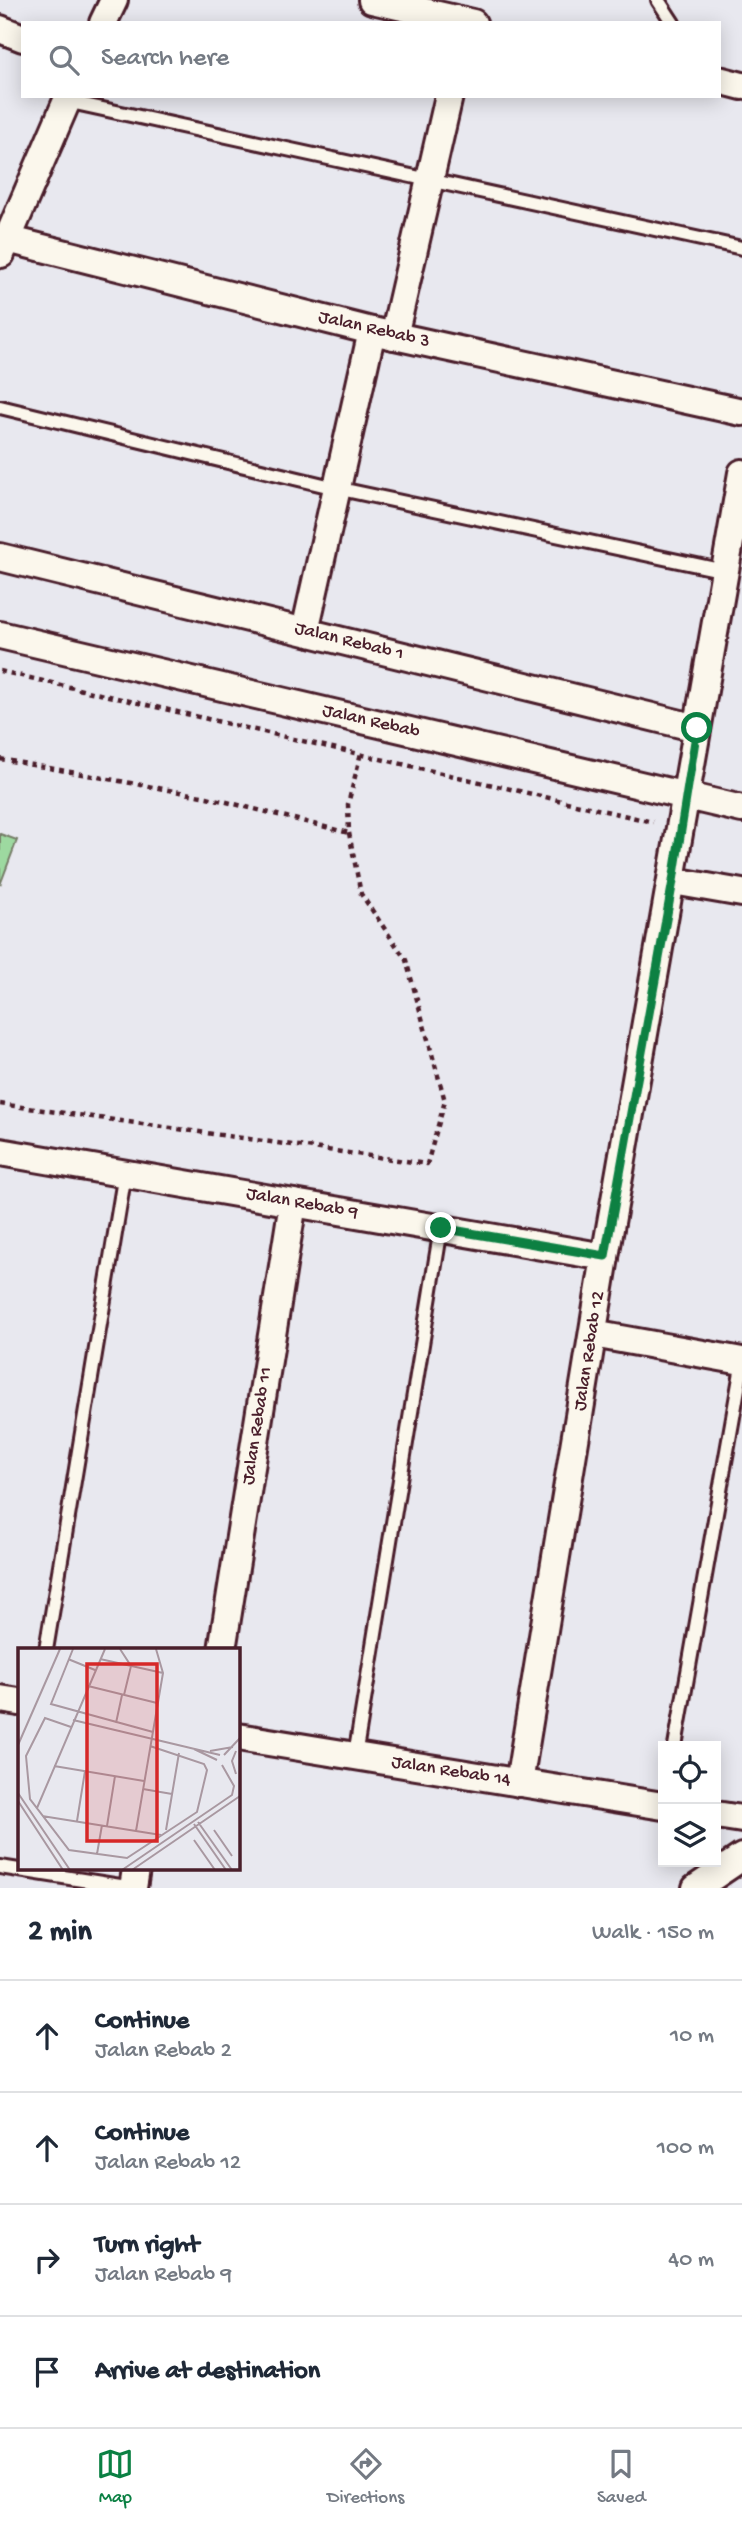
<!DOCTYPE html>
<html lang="en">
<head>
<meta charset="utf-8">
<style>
  :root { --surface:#fff; --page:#f6f6f7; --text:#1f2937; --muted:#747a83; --line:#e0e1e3; --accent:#0b8043 }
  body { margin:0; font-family:"Gochi Hand",sans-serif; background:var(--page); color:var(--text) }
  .controls { position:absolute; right:21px; bottom:21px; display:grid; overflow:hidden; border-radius:0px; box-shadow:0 4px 18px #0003 }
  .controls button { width:63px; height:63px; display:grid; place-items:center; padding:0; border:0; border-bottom:2px solid var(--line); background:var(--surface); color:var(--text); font:35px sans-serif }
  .stop { position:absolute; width:21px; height:21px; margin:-16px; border:5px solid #0b8043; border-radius:50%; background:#fff }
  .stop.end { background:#0b8043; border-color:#fff; box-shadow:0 2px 7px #0008 }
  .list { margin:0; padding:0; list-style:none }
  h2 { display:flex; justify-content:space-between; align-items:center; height:91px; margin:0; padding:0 28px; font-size:30px }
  h2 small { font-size:23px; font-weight:400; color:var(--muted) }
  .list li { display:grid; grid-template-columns:46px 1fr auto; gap:21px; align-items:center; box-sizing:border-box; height:112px; padding:0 28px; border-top:2px solid var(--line) }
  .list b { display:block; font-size:26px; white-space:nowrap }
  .list p { margin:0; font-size:23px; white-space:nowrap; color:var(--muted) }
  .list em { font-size:23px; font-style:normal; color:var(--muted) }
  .icon { flex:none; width:38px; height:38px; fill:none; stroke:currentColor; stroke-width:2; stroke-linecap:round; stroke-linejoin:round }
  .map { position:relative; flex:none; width:742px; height:1888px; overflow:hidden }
  .search { position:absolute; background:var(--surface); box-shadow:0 4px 18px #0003; left:21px; right:21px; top:21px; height:77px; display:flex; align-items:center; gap:18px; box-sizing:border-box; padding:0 24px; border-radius:0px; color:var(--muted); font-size:26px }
  .sheet { height:539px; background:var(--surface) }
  nav { display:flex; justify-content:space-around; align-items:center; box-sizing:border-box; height:98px; border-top:2px solid var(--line); background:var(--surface); font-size:19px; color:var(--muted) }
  nav a { display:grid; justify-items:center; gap:4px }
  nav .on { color:var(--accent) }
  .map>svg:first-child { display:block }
</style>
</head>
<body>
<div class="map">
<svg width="742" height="1888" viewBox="0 0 742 1888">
  <rect width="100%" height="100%" fill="#e8e8ef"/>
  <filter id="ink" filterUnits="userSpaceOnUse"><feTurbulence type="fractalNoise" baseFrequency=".0143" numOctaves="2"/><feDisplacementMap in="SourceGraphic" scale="14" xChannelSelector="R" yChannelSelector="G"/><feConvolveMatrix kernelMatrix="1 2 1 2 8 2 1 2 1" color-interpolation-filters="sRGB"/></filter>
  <g filter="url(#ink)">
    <polygon fill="#9dd9a0" stroke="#747c66" stroke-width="2" points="0,834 17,840 0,885"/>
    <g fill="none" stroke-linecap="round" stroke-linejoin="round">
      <g stroke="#4a1f2b" stroke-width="18">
        <g id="lane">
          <polyline points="658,0 673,23"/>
          <polyline points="66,101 742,248"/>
          <polyline points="0,407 336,488 725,571"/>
          <polyline points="46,1650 125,1173"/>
          <polyline points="675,1746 742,1366"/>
          <polyline points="355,1756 441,1228"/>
          <polyline points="0,1867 133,1888"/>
        </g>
      </g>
      <g stroke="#4a1f2b" stroke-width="32">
        <g id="street">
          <polyline points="372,0 473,23"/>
          <polyline points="103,23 114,0"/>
          <polyline points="0,29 23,38"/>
          <polyline points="719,80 742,86"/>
          <polyline points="7,239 372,331 742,412"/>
          <polyline points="1,254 69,96"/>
          <polyline points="394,336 449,96"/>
          <polyline points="0,557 697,728"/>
          <polyline points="305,631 372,331"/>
          <polyline points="0,635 742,809"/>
          <polyline points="673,881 742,893"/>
          <polyline points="0,1152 605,1257"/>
          <polyline points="593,1334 742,1361"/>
          <polyline points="222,1650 293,1203"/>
          <polyline points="0,1699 19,1702"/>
          <polyline points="238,1737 663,1806"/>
          <polyline points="519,1783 605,1257 742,473"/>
          <polyline points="716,1815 742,1819"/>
          <polyline points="133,1888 136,1869"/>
          <polyline points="696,1888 742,1857"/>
        </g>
      </g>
      <g stroke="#4a1f2b" stroke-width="4.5" stroke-dasharray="5 5" stroke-linecap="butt">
        <polyline points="0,671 653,822"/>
        <polyline points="0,759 207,797 349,833"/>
        <polyline points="0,1104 427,1164 445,1101 406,960 361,894 349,833 348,804 361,753"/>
      </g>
      <use href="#lane" stroke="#fbf7ec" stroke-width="12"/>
      <use href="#street" stroke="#fbf7ec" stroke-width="26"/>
    </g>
  </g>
  <g fill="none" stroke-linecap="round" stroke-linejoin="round" filter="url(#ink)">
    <polyline stroke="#0b8043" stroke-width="9" points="441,1228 605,1256 673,881 697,728"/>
  </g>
  <g text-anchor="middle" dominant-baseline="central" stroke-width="5" stroke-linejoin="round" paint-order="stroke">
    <g font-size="19" fill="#4a1f2b" stroke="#fbf7ec">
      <text transform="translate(374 330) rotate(13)">Jalan Rebab 3</text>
      <text transform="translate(349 642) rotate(14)">Jalan Rebab 1</text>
      <text transform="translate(371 722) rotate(13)">Jalan Rebab</text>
      <text transform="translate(302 1204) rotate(10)">Jalan Rebab 9</text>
      <text transform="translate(590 1351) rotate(-81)">Jalan Rebab 12</text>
      <text transform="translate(258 1426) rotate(-81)">Jalan Rebab 11</text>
      <text transform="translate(451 1772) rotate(9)">Jalan Rebab 14</text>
    </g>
  </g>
  <g transform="translate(18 1648)">
    <rect width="222" height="222" fill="#e8e8ef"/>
    <path fill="none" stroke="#a998a1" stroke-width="2" d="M55 1 33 56 135 84M102 1 113 18 106 47M50 11 77 22M82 11 145 25M70 38 139 55M55 72 202 107M98 75 104 47M53 79 27 70 8 108 12 151 51 202 109 210 179 164 189 122 186 116 132 98M0 97 42 1M176 101 199 112M192 103 215 99M206 107 222 90M36 118 126 133M218 126 214 113 218 103M125 141 154 146M0 145 52 222M0 153 45 222M19 160 87 1M24 168 143 187M59 173 67 123M180 174 214 222M176 176 208 222M89 178 97 128M148 182 161 105M196 182 214 208M118 183 145 25 138 1M176 192 197 222M79 206 84 177M104 222 214 147 216 138 204 117M114 222 222 148"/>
    <path fill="#d62828" fill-opacity="0.15" stroke="#d62828" stroke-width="3.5" d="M69 16H139V193H69Z"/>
    <rect width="222" height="222" fill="none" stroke="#4a1f2b" stroke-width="3.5"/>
  </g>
</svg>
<div class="controls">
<button><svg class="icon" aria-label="locate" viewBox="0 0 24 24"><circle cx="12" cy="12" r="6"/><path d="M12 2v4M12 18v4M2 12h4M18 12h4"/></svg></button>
<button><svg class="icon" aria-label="layers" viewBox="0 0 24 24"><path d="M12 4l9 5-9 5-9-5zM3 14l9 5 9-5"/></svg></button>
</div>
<div class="stop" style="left:697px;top:728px"></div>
<div class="stop end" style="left:441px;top:1228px"></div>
<div class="search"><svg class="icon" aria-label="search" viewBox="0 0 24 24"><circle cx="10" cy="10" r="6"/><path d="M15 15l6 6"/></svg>Search here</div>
</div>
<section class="sheet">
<h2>2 min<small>Walk · 150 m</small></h2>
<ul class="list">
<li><svg class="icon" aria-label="ahead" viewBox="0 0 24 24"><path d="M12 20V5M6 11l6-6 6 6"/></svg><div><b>Continue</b><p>Jalan Rebab 2</p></div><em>10 m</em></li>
<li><svg class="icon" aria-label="ahead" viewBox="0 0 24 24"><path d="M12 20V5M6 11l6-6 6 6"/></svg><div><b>Continue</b><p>Jalan Rebab 12</p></div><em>100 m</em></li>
<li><svg class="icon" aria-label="right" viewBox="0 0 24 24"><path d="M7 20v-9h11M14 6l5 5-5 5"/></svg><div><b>Turn right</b><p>Jalan Rebab 9</p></div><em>40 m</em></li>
<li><svg class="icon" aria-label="arrive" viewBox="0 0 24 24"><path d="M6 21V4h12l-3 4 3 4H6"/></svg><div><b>Arrive at destination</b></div></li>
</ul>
</section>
<nav>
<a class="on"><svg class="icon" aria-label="map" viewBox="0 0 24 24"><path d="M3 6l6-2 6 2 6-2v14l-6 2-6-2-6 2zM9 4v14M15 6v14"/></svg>Map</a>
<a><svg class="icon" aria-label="directions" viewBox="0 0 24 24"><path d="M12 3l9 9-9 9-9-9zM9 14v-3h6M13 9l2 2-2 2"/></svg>Directions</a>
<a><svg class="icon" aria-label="saved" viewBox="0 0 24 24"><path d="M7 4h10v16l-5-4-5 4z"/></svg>Saved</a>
</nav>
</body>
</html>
